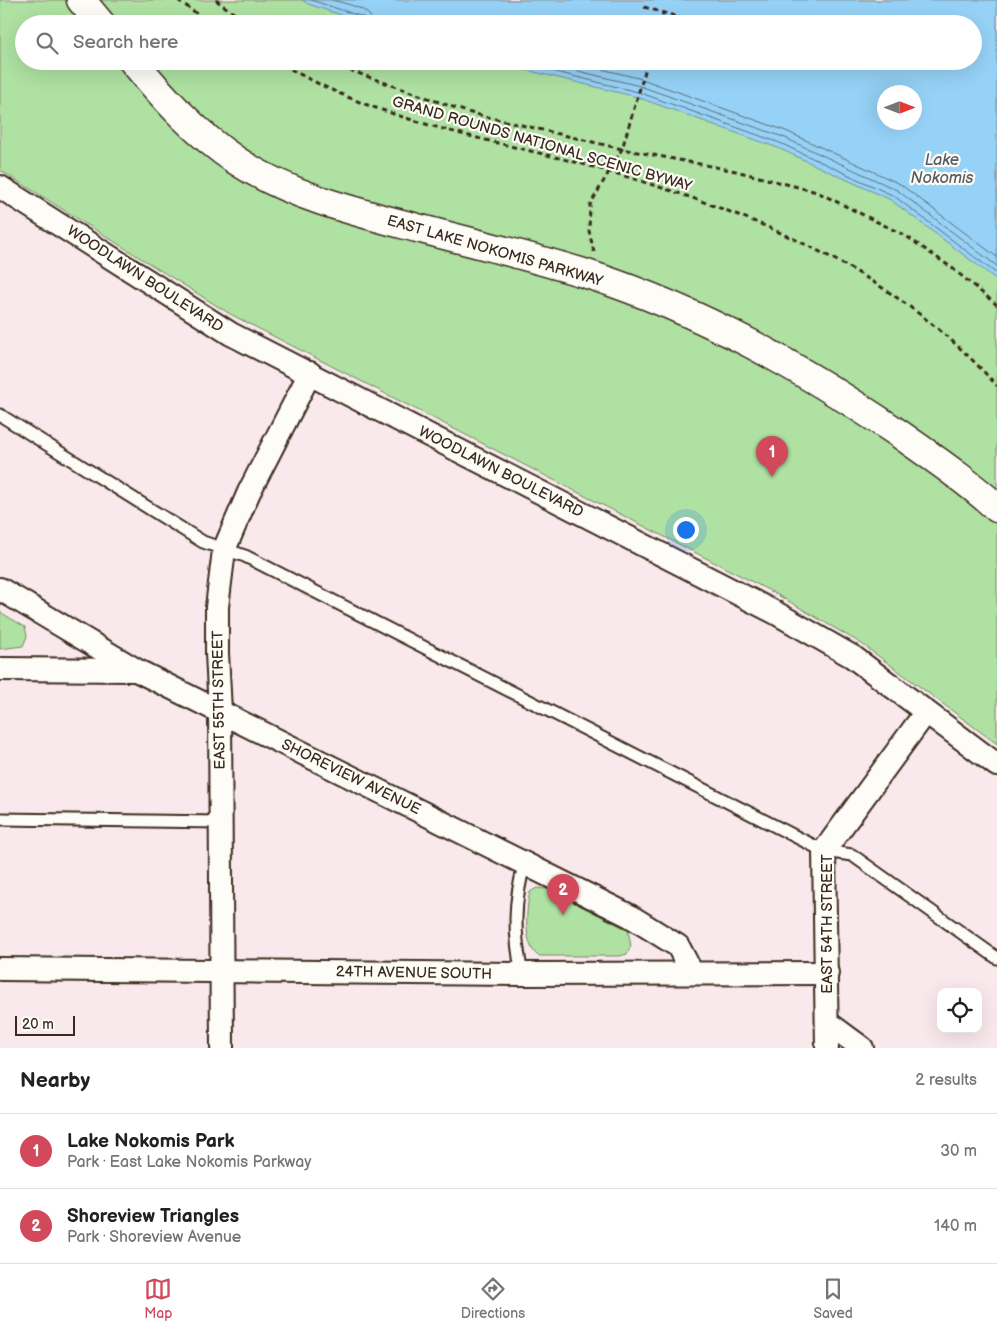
<!DOCTYPE html>
<html lang="en">
<head>
<meta charset="utf-8">
<style>
  :root { --surface:#fff; --page:#f6f6f6; --text:#202124; --muted:#757577; --line:#e0e0e0; --accent:#d1495b }
  body { margin:0; font-family:"Balsamiq Sans",sans-serif; background:var(--page); color:var(--text) }
  .controls { position:absolute; right:15px; bottom:15px; display:grid; overflow:hidden; border-radius:10px; box-shadow:0 5px 20px #0002 }
  .controls button { width:45px; height:45px; display:grid; place-items:center; padding:0; border:0; border-bottom:1px solid var(--line); background:var(--surface); color:var(--text); font:25px sans-serif }
  .compass { position:absolute; left:877px; top:85px; width:45px; height:45px; border-radius:50%; background:var(--surface); box-shadow:0 5px 20px #0002; rotate:90deg }
  .scale { position:absolute; left:15px; bottom:12px; width:60px; box-sizing:border-box; padding-left:5px; border:2px solid #3b2a1e; border-top:0; font-size:14px; line-height:18px; white-space:nowrap; color:#3b2a1e; -webkit-text-stroke:4px #fdfcf7; paint-order:stroke }
  .you { position:absolute; left:685px; top:529px; width:18px; height:18px; margin:-12px; border:4px solid #fff; border-radius:50%; background:#1a73e8; box-shadow:0 0 0 8px #1a73e833 }
  .badge { display:grid; place-items:center; width:32px; height:32px; border-radius:50%; background:var(--accent); color:#fff; font-size:16px; font-weight:700 }
  .pin { position:absolute; translate:-50% -41px; filter:drop-shadow(0 1px 2px #0008) }
  .pin::after { content:''; position:absolute; top:26px; width:18px; height:15px; background:inherit; clip-path:polygon(0 0,100% 0,50% 100%) }
  .list { margin:0; padding:0; list-style:none }
  h2 { display:flex; justify-content:space-between; align-items:center; height:65px; margin:0; padding:0 20px; font-size:21px }
  h2 small { font-size:16px; font-weight:400; color:var(--muted) }
  .list li { display:grid; grid-template-columns:32px 1fr auto; gap:15px; align-items:center; box-sizing:border-box; height:75px; padding:0 20px; border-top:1px solid var(--line) }
  .list b { display:block; font-size:19px; white-space:nowrap }
  .list p { margin:0; font-size:16px; white-space:nowrap; color:var(--muted) }
  .list em { font-size:16px; font-style:normal; color:var(--muted) }
  .icon { flex:none; width:28px; height:28px; fill:none; stroke:currentColor; stroke-width:2; stroke-linecap:round; stroke-linejoin:round }
  .map { position:relative; flex:none; width:997px; height:1048px; overflow:hidden }
  .search { position:absolute; background:var(--surface); box-shadow:0 5px 20px #0002; left:15px; right:15px; top:15px; height:55px; display:flex; align-items:center; gap:12px; box-sizing:border-box; padding:0 18px; border-radius:28px; color:var(--muted); font-size:19px }
  .sheet { height:215px; background:var(--surface) }
  nav { display:flex; justify-content:space-around; align-items:center; box-sizing:border-box; height:70px; border-top:1px solid var(--line); background:var(--surface); font-size:14px; color:var(--muted) }
  nav a { display:grid; justify-items:center; gap:2px }
  nav .on { color:var(--accent) }
  .map>svg:first-child { display:block }
</style>
</head>
<body>
<div class="map">
<svg width="997" height="1048" viewBox="0 0 997 1048">
  <rect width="100%" height="100%" fill="#fae9ec"/>
  <filter id="ink" filterUnits="userSpaceOnUse"><feTurbulence type="fractalNoise" baseFrequency=".02" numOctaves="2"/><feDisplacementMap in="SourceGraphic" scale="10" xChannelSelector="R" yChannelSelector="G"/><feConvolveMatrix kernelMatrix="1 2 1 2 8 2 1 2 1" color-interpolation-filters="sRGB"/></filter>
  <g filter="url(#ink)">
    <g fill="#aee1a2" stroke="#748660" fill-rule="evenodd">
      <path d="M0 0H997V744L862 644 776 594 230 314 0 170ZM24 24H973V61H24ZM884 92H914V122H884Z"/>
      <polygon points="0,612 25,627 27,636 23,646 0,649"/>
      <path d="M537 888 547 889 628 930 631 946 627 954 620 956H538C523 944 526 909 530 892Z"/>
    </g>
    <path fill="#96d2f7" stroke="#728fa0" fill-rule="evenodd" d="M302 0H997V280L891 200 778 148 637 97 489 61H973V24H368L308 4ZM884 92H914V122H884Z"/>
    <g fill="none" stroke-linecap="round" stroke-linejoin="round">
      <g stroke="#5f6d75" stroke-width="1">
        <polyline points="311,0 363,17 367,24"/>
        <path d="M332 0C345 4 372 7 373 24"/>
        <polyline points="511,61 638,92 780,143 894,196 997,274"/>
        <polyline points="537,61 640,86 783,137 897,190 997,266"/>
        <polyline points="569,61 642,79 786,131 900,184 997,257"/>
      </g>
      <g stroke="#3b2a1e" stroke-width="15">
        <g id="service">
          <polyline points="0,415 203,542 245,556 824,851 852,855 997,958"/>
          <polyline points="0,819 221,822"/>
          <path d="M522 974C514 935 513 902 525 863"/>
        </g>
      </g>
      <g stroke="#3b2a1e" stroke-width="26">
        <g id="minor">
          <polyline points="0,187 231,334 776,613 853,657 997,765"/>
          <polyline points="0,589 136,670 630,916 678,946 692,973"/>
          <polyline points="0,669 135,670"/>
          <polyline points="0,969 522,974 827,973"/>
          <polyline points="828,1023 862,1048"/>
          <polyline points="222,1048 220,711 217,653 217,607 224,550 249,492 310,373"/>
          <polyline points="827,1048 824,851 926,712"/>
        </g>
      </g>
      <g stroke="#3b2a1e" stroke-width="31">
        <g id="tertiary">
          <polyline points="81,0 101,24"/>
          <path d="M133 61C164 98 196 134 237 161 290 196 356 212 417 228 475 243 533 257 590 275 701 311 802 368 898 433 932 457 966 480 997 508"/>
        </g>
      </g>
      <g stroke="#3b2a1e" stroke-width="3" stroke-dasharray="5 4" stroke-linecap="butt">
        <polyline points="178,0 211,24"/>
        <polyline points="216,0 248,24"/>
        <polyline points="644,7 679,17"/>
        <polyline points="660,24 663,13"/>
        <path d="M275 61C310 80 347 99 385 111 459 137 536 150 611 172 756 215 894 270 997 386"/>
        <polyline points="324,61 467,112 622,149 736,171 817,192 906,236 952,268 997,305"/>
        <polyline points="594,252 589,231 590,205 622,149 648,61"/>
      </g>
      <use href="#service" stroke="#fdfcf7" stroke-width="11"/>
      <use href="#minor" stroke="#fdfcf7" stroke-width="22"/>
      <use href="#tertiary" stroke="#fdfcf7" stroke-width="28"/>
    </g>
  </g>
  <g text-anchor="middle" dominant-baseline="central" stroke-width="4.5" stroke-linejoin="round" paint-order="stroke">
    <g font-size="15" fill="#3b2a1e" stroke="#fdfcf7">
      <text transform="translate(542 144) rotate(16)">GRAND ROUNDS NATIONAL SCENIC BYWAY</text>
      <text transform="translate(495 251) rotate(16)">EAST LAKE NOKOMIS PARKWAY</text>
      <text transform="translate(145 279) rotate(33)">WOODLAWN BOULEVARD</text>
      <text transform="translate(501 472) rotate(27)">WOODLAWN BOULEVARD</text>
      <text transform="translate(219 700) rotate(-91)">EAST 55TH STREET</text>
      <text transform="translate(351 777) rotate(26)">SHOREVIEW AVENUE</text>
      <text transform="translate(827 924) rotate(-90)">EAST 54TH STREET</text>
      <text transform="translate(414 973) rotate(1)">24TH AVENUE SOUTH</text>
    </g>
    <g font-size="16" font-style="italic" fill="#565c5f" stroke="#fdfcf7">
      <text x="942" y="160">Lake<tspan x="942" dy="18">Nokomis</tspan></text>
    </g>
  </g>
</svg>
<div class="controls">
<button><svg class="icon" aria-label="locate" viewBox="0 0 24 24"><circle cx="12" cy="12" r="6"/><path d="M12 2v4M12 18v4M2 12h4M18 12h4"/></svg></button>
</div>
<svg class="compass" viewBox="-18 -18 36 36"><path d="M0-13l5 13h-10z" fill="#e53935"/><path d="M0 13l5-13h-10z" fill="#757577"/></svg>
<div class="scale">20 m</div>
<div class="you"></div>
<div class="pin badge" style="left:772px;top:477px">1</div>
<div class="pin badge" style="left:563px;top:915px">2</div>
<div class="search"><svg class="icon" aria-label="search" viewBox="0 0 24 24"><circle cx="10" cy="10" r="6"/><path d="M15 15l6 6"/></svg>Search here</div>
</div>
<section class="sheet">
<h2>Nearby<small>2 results</small></h2>
<ul class="list">
<li><span class="badge">1</span><div><b>Lake Nokomis Park</b><p>Park · East Lake Nokomis Parkway</p></div><em>30 m</em></li>
<li><span class="badge">2</span><div><b>Shoreview Triangles</b><p>Park · Shoreview Avenue</p></div><em>140 m</em></li>
</ul>
</section>
<nav>
<a class="on"><svg class="icon" aria-label="map" viewBox="0 0 24 24"><path d="M3 6l6-2 6 2 6-2v14l-6 2-6-2-6 2zM9 4v14M15 6v14"/></svg>Map</a>
<a><svg class="icon" aria-label="directions" viewBox="0 0 24 24"><path d="M12 3l9 9-9 9-9-9zM9 14v-3h6M13 9l2 2-2 2"/></svg>Directions</a>
<a><svg class="icon" aria-label="saved" viewBox="0 0 24 24"><path d="M7 4h10v16l-5-4-5 4z"/></svg>Saved</a>
</nav>
</body>
</html>
